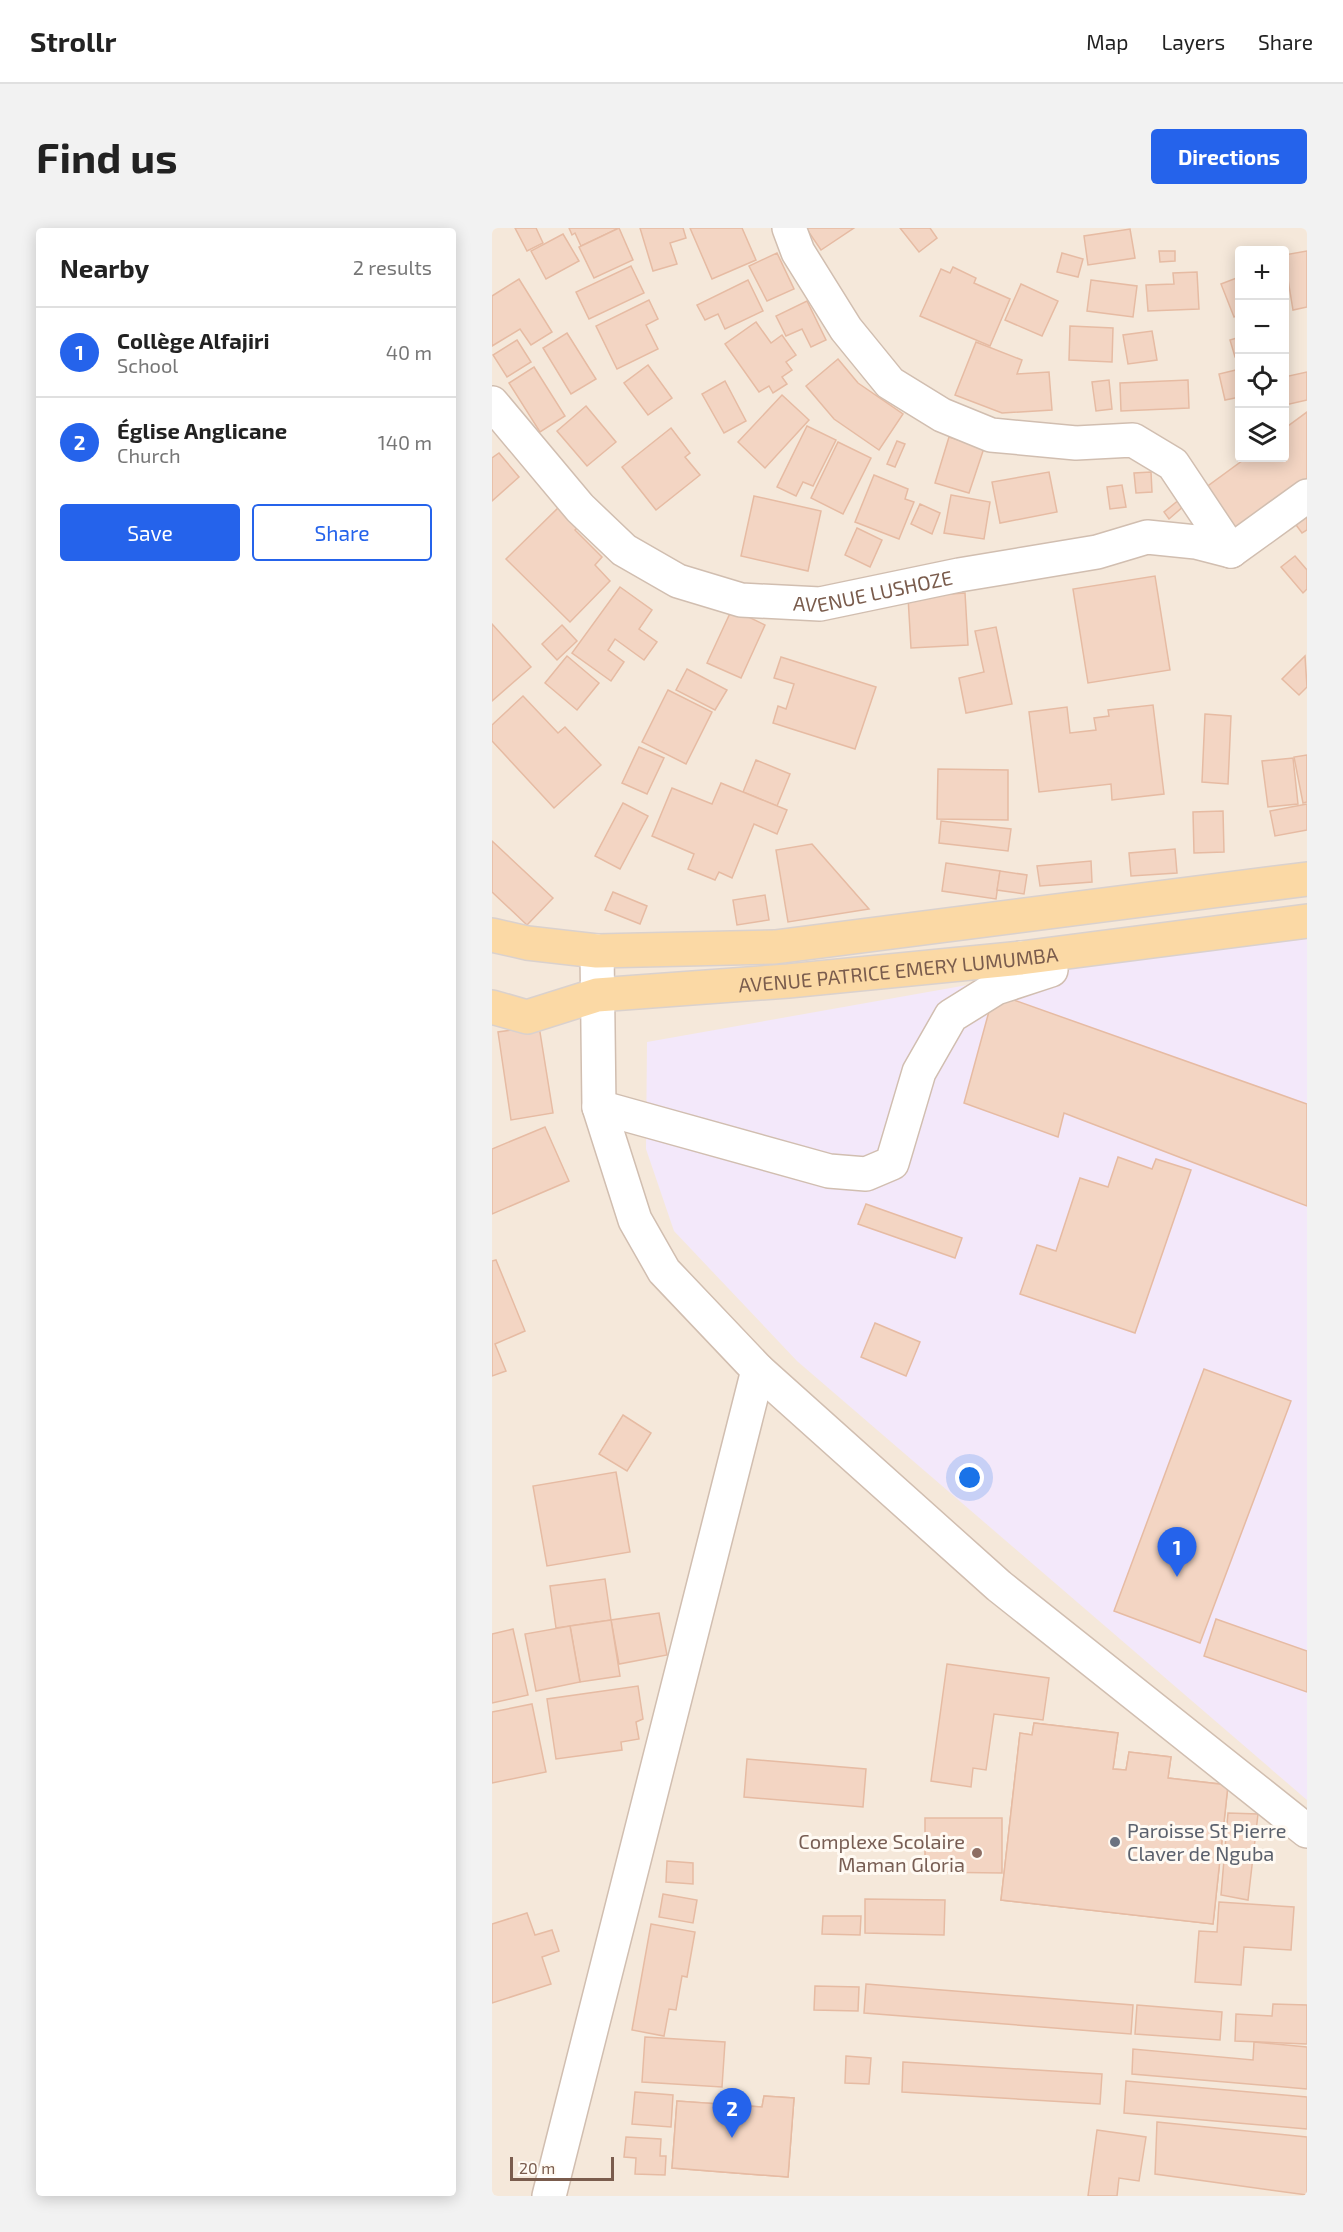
<!DOCTYPE html>
<html lang="en">
<head>
<meta charset="utf-8">
<style>
  :root { --surface:#fff; --page:#f2f2f2; --text:#222; --muted:#767676; --line:#e0e0e0; --accent:#2563eb }
  body { margin:0; font-family:"Exo 2",sans-serif; background:var(--page); color:var(--text) }
  .controls { position:absolute; right:18px; top:18px; display:grid; overflow:hidden; border-radius:6px; box-shadow:0 3px 15px #0003 }
  .controls button { width:54px; height:54px; display:grid; place-items:center; padding:0; border:0; border-bottom:2px solid var(--line); background:var(--surface); color:var(--text); font:30px sans-serif }
  .scale { position:absolute; left:18px; bottom:15px; width:104px; box-sizing:border-box; padding-left:6px; border:3px solid #7a5c4d; border-top:0; font-size:16px; line-height:21px; white-space:nowrap; color:#7a5c4d; -webkit-text-stroke:4px #fffaf3; paint-order:stroke }
  .you { position:absolute; left:478px; top:1250px; width:21px; height:21px; margin:-15px; border:4px solid #fff; border-radius:50%; background:#1a73e8; box-shadow:0 0 0 9px #1a73e833 }
  .badge { display:grid; place-items:center; width:39px; height:39px; border-radius:50%; background:var(--accent); color:#fff; font-size:20px; font-weight:700 }
  .pin { position:absolute; translate:-50% -50px; filter:drop-shadow(0 2px 3px #0008) }
  .pin::after { content:''; position:absolute; top:32px; width:21px; height:18px; background:inherit; clip-path:polygon(0 0,100% 0,50% 100%) }
  .list { margin:0; padding:0; list-style:none }
  h2 { display:flex; justify-content:space-between; align-items:center; height:78px; margin:0; padding:0 24px; font-size:26px }
  h2 small { font-size:20px; font-weight:400; color:var(--muted) }
  .list li { display:grid; grid-template-columns:39px 1fr auto; gap:18px; align-items:center; box-sizing:border-box; height:90px; padding:0 24px; border-top:2px solid var(--line) }
  .list b { display:block; font-size:22px; white-space:nowrap }
  .list p { margin:0; font-size:20px; white-space:nowrap; color:var(--muted) }
  .list em { font-size:20px; font-style:normal; color:var(--muted) }
  .actions { display:flex; gap:12px; padding:18px 24px }
  .actions a { flex:1; padding:14px 0; border:2px solid var(--accent); border-radius:6px; text-align:center; font-size:21px; color:var(--accent) }
  .actions .main { background:var(--accent); color:#fff }
  .icon { flex:none; width:33px; height:33px; fill:none; stroke:currentColor; stroke-width:2; stroke-linecap:round; stroke-linejoin:round }
  .map { position:relative; flex:none; width:815px; height:1968px; overflow:hidden; border-radius:6px }
  header { display:flex; align-items:center; gap:36px; box-sizing:border-box; height:84px; padding:0 30px; background:var(--surface); border-bottom:2px solid var(--line) }
  header strong { font-size:28px }
  nav { display:flex; gap:33px; margin-inline-start:auto; font-size:21px }
  .intro { display:flex; align-items:center; justify-content:space-between; box-sizing:border-box; height:144px; padding:0 36px }
  h1 { margin:0; font-size:42px }
  .button { padding:15px 27px; border-radius:6px; background:var(--accent); color:#fff; font-size:21px; font-weight:700 }
  main { display:flex; gap:36px; padding:0 36px }
  aside { flex:1; background:var(--surface); border-radius:6px; box-shadow:0 3px 15px #0003 }
  .map>svg:first-child { display:block }
</style>
</head>
<body>
<header>
<strong>Strollr</strong>
<nav><a>Map</a><a>Layers</a><a>Share</a></nav>
</header>
<div class="intro"><h1>Find us</h1><a class="button">Directions</a></div>
<main>
<aside>
<h2>Nearby<small>2 results</small></h2>
<ul class="list">
<li><span class="badge">1</span><div><b>Collège Alfajiri</b><p>School</p></div><em>40 m</em></li>
<li><span class="badge">2</span><div><b>Église Anglicane</b><p>Church</p></div><em>140 m</em></li>
</ul>
<div class="actions"><a class="main">Save</a><a>Share</a></div>
</aside>
<div class="map">
<svg width="815" height="1968" viewBox="0 0 815 1968">
  <rect width="100%" height="100%" fill="#fdf6ec"/>
  <path fill="#f5e8da" fill-rule="evenodd" d="M0 0H815V1968H0ZM748 22H792V230H748Z"/>
  <polygon fill="#f3e8fa" points="815,711 815,1572 305,1133 182,1003 154,921 155,814 559,742"/>
  <g fill="#f3d5c3" stroke="#e6bba3" stroke-width="1.5">
    <polygon points="23,0 44,0 51,15 35,23"/>
    <polygon points="77,0 127,0 89,18 83,5 80,7"/>
    <polygon points="127,0 141,32 102,50 87,19"/>
    <polygon points="148,0 191,0 194,10 178,15 185,36 161,43"/>
    <polygon points="198,0 250,0 264,32 220,51"/>
    <polygon points="314,0 362,0 329,22"/>
    <polygon points="408,0 438,0 445,10 427,24"/>
    <polygon points="638,1 643,30 596,37 592,8"/>
    <polygon points="71,6 87,33 54,51 39,23"/>
    <polygon points="667,23 683,23 683,33 668,34"/>
    <polygon points="815,23 815,79 801,82 792,27"/>
    <polygon points="285,25 302,61 275,73 257,38"/>
    <polygon points="570,25 591,31 586,49 565,44"/>
    <polygon points="139,38 152,65 97,91 84,64"/>
    <polygon points="461,39 484,50 482,55 518,71 498,118 428,88 449,41 458,45"/>
    <polygon points="705,44 707,81 656,83 654,57 682,56 681,45"/>
    <polygon points="747,49 748,86 742,89 729,56"/>
    <polygon points="27,51 60,104 39,117 28,101 0,118 0,68"/>
    <polygon points="256,52 271,83 233,101 226,86 213,92 205,77"/>
    <polygon points="599,52 645,58 641,89 595,83"/>
    <polygon points="529,56 566,73 550,108 513,92"/>
    <polygon points="157,72 166,91 154,97 166,121 125,141 104,98"/>
    <polygon points="315,73 334,112 319,119 310,101 294,108 284,88"/>
    <polygon points="264,94 279,115 290,107 304,127 294,134 300,142 290,149 295,156 281,165 277,158 267,164 233,116"/>
    <polygon points="578,98 621,100 620,134 577,132"/>
    <polygon points="660,103 665,132 636,136 631,107"/>
    <polygon points="75,105 104,151 79,166 51,120"/>
    <polygon points="748,109 748,128 743,129 738,112"/>
    <polygon points="25,112 39,134 15,149 1,127"/>
    <polygon points="484,114 530,132 525,146 557,144 560,182 510,185 463,167"/>
    <polygon points="346,131 366,155 411,186 387,222 342,191 314,158"/>
    <polygon points="156,137 180,170 156,187 132,155"/>
    <polygon points="42,139 73,188 48,204 17,155"/>
    <polygon points="748,141 748,169 733,172 727,146"/>
    <polygon points="815,144 815,172 793,177 796,189 792,190 792,149"/>
    <polygon points="617,152 620,181 604,183 600,154"/>
    <polygon points="696,152 697,180 629,183 628,155"/>
    <polygon points="233,153 254,193 232,205 210,166"/>
    <polygon points="290,167 317,192 273,240 246,214"/>
    <polygon points="94,178 124,214 95,238 65,203"/>
    <polygon points="815,184 815,257 744,309 709,263 754,230 792,230 792,201"/>
    <polygon points="315,198 344,212 321,258 311,254 304,268 285,259"/>
    <polygon points="179,200 198,225 193,229 208,247 164,282 130,239"/>
    <polygon points="457,209 492,220 477,265 443,255"/>
    <polygon points="405,213 413,216 403,239 395,236"/>
    <polygon points="346,214 379,230 351,286 319,270"/>
    <polygon points="7,225 27,249 0,273 0,230"/>
    <polygon points="557,244 565,284 508,295 500,254"/>
    <polygon points="659,244 660,264 644,265 642,245"/>
    <polygon points="382,247 416,261 413,271 422,274 407,311 363,294"/>
    <polygon points="630,257 634,279 618,281 615,259"/>
    <polygon points="459,267 498,274 492,311 452,305"/>
    <polygon points="262,268 329,283 316,343 249,328"/>
    <polygon points="688,271 693,277 677,291 672,284"/>
    <polygon points="428,276 448,285 440,306 419,296"/>
    <polygon points="68,278 88,297 83,302 110,329 103,337 118,353 78,394 14,331"/>
    <polygon points="796,286 815,287 815,302 810,305"/>
    <polygon points="365,300 390,312 378,339 353,327"/>
    <polygon points="803,328 815,342 815,361 811,365 789,339"/>
    <polygon points="663,348 678,442 596,455 581,361"/>
    <polygon points="128,359 160,382 147,401 165,414 152,432 123,411 116,422 132,434 119,453 80,425"/>
    <polygon points="473,365 476,417 419,420 416,369"/>
    <polygon points="240,381 273,397 249,450 215,435"/>
    <polygon points="0,396 39,439 0,473"/>
    <polygon points="70,397 85,413 65,432 50,416"/>
    <polygon points="504,399 520,476 474,485 467,450 492,444 483,403"/>
    <polygon points="75,428 107,455 85,482 53,455"/>
    <polygon points="813,428 815,459 807,467 790,451"/>
    <polygon points="289,429 384,459 363,521 281,495 286,478 294,481 302,456 282,450"/>
    <polygon points="195,441 235,462 223,482 184,462"/>
    <polygon points="176,462 220,484 194,536 150,514"/>
    <polygon points="31,468 66,505 73,499 109,537 62,580 0,513 0,497"/>
    <polygon points="661,477 672,566 620,572 619,556 547,564 537,484 575,479 578,505 604,502 602,490 617,488 616,482"/>
    <polygon points="713,486 739,488 736,556 710,554"/>
    <polygon points="147,519 172,530 155,566 130,555"/>
    <polygon points="815,527 815,574 811,575 802,529"/>
    <polygon points="801,530 806,576 776,579 770,533"/>
    <polygon points="264,532 298,546 285,578 251,564"/>
    <polygon points="446,541 516,542 516,592 445,591"/>
    <polygon points="229,555 295,582 285,606 262,596 240,650 227,644 223,652 196,641 202,626 160,608 180,560 220,576"/>
    <polygon points="131,575 156,588 128,641 103,628"/>
    <polygon points="815,576 815,602 783,608 778,583"/>
    <polygon points="731,583 732,624 702,625 701,584"/>
    <polygon points="449,593 519,601 516,623 447,615"/>
    <polygon points="0,613 61,670 35,697 0,664"/>
    <polygon points="320,616 377,681 296,694 284,622"/>
    <polygon points="683,621 685,645 639,648 637,625"/>
    <polygon points="599,633 600,654 548,658 545,638"/>
    <polygon points="454,635 508,643 504,671 450,663"/>
    <polygon points="508,643 535,647 532,666 505,662"/>
    <polygon points="121,664 155,678 148,696 113,682"/>
    <polygon points="273,667 277,692 245,697 241,672"/>
    <polygon points="502,765 815,876 815,978 572,885 566,909 472,875"/>
    <polygon points="47,798 61,885 19,892 6,804"/>
    <polygon points="53,899 77,953 0,986 0,921"/>
    <polygon points="626,929 660,941 664,931 699,942 643,1105 528,1066 545,1017 564,1023 588,950 616,959"/>
    <polygon points="374,976 470,1010 463,1030 366,996"/>
    <polygon points="4,1032 33,1103 3,1116 14,1143 0,1148 0,1033"/>
    <polygon points="383,1095 428,1114 414,1148 369,1129"/>
    <polygon points="712,1141 799,1173 708,1415 622,1383"/>
    <polygon points="131,1187 159,1205 135,1243 107,1226"/>
    <polygon points="124,1244 138,1324 55,1338 41,1258"/>
    <polygon points="113,1351 119,1392 64,1400 58,1358"/>
    <polygon points="167,1385 175,1427 127,1436 119,1392"/>
    <polygon points="724,1391 815,1423 815,1464 712,1428"/>
    <polygon points="119,1392 128,1448 88,1454 78,1398"/>
    <polygon points="78,1398 88,1454 44,1463 33,1406"/>
    <polygon points="21,1401 36,1467 0,1475 0,1406"/>
    <polygon points="455,1436 557,1450 551,1492 502,1486 494,1542 481,1540 479,1559 439,1553"/>
    <polygon points="146,1458 151,1491 144,1494 147,1511 129,1514 130,1522 64,1531 55,1471"/>
    <polygon points="40,1476 54,1544 0,1555 0,1484"/>
    <polygon points="542,1495 626,1505 621,1541 634,1542 637,1524 679,1529 676,1550 736,1557 721,1696 509,1672 528,1505 540,1507"/>
    <polygon points="542,1495 626,1505 621,1541 634,1542 637,1524 679,1529 676,1550 736,1557 721,1696 509,1672 528,1505 540,1507"/>
    <polygon points="255,1531 374,1541 371,1579 252,1569"/>
    <polygon points="736,1585 766,1586 756,1672 729,1667"/>
    <polygon points="433,1590 510,1590 510,1645 433,1644"/>
    <polygon points="175,1633 201,1635 201,1656 174,1654"/>
    <polygon points="171,1666 205,1672 201,1695 167,1689"/>
    <polygon points="373,1671 453,1672 452,1707 373,1705"/>
    <polygon points="727,1674 802,1679 799,1722 752,1719 749,1757 703,1754 707,1703 725,1704"/>
    <polygon points="35,1685 43,1707 60,1702 67,1723 50,1729 59,1756 0,1775 0,1696"/>
    <polygon points="331,1688 369,1688 368,1707 330,1706"/>
    <polygon points="159,1696 203,1704 195,1749 190,1748 184,1782 177,1781 172,1808 140,1802"/>
    <polygon points="374,1756 641,1777 639,1806 372,1785"/>
    <polygon points="323,1758 367,1759 366,1783 322,1782"/>
    <polygon points="781,1776 815,1777 815,1816 743,1813 744,1786 780,1788"/>
    <polygon points="645,1777 730,1784 728,1812 643,1806"/>
    <polygon points="153,1809 233,1814 230,1859 150,1854"/>
    <polygon points="762,1814 815,1819 815,1861 640,1846 641,1821 761,1832"/>
    <polygon points="354,1828 379,1830 377,1856 353,1855"/>
    <polygon points="411,1834 610,1846 608,1876 410,1864"/>
    <polygon points="634,1853 815,1869 815,1901 632,1885"/>
    <polygon points="143,1864 181,1867 179,1899 140,1896"/>
    <polygon points="272,1868 302,1870 296,1949 180,1940 185,1873 270,1879"/>
    <polygon points="272,1868 302,1870 296,1949 180,1940 185,1873 270,1879"/>
    <polygon points="665,1894 815,1909 815,1967 663,1946"/>
    <polygon points="605,1902 654,1909 647,1953 627,1950 625,1968 596,1968"/>
    <polygon points="134,1909 169,1911 168,1928 174,1928 173,1947 143,1946 144,1930 132,1929"/>
  </g>
  <g fill="none" stroke-linecap="round" stroke-linejoin="round">
    <g stroke="#d1beb0" stroke-width="36">
      <g id="minor">
        <polyline points="297,0 306,24 354,101 398,155 450,187 499,207 584,215 641,212 681,236 739,323"/>
        <path id="s1" d="M0 175 88 280 132 322 186 353 249 372 328 376 467 347 605 324 655 309 704 314 739 323 815 268"/>
        <polyline points="107,879 337,943 374,946 400,935 427,844 459,788 504,760 559,742 529,730"/>
        <polyline points="266,1142 507,1358 815,1603"/>
        <polyline points="57,1968 266,1142 172,1043 143,992 107,879 105,723"/>
      </g>
    </g>
    <g stroke="#dad1cd" stroke-width="36">
      <g id="major">
        <polyline points="0,707 35,715 105,723 283,719 815,651"/>
        <path id="s2" d="M0 779 35 789 105 767 296 753 529 730 815 693"/>
      </g>
    </g>
    <use href="#minor" stroke="#fff" stroke-width="33"/>
    <use href="#major" stroke="#fbd9a5" stroke-width="33"/>
  </g>
  <circle fill="#6b7280" stroke="#fffaf3" stroke-width="2" cx="623" cy="1614" r="6"/>
  <circle fill="#8d6e63" stroke="#fffaf3" stroke-width="2" cx="485" cy="1625" r="6"/>
  <g text-anchor="middle" dominant-baseline="central" stroke-width="6" stroke-linejoin="round" paint-order="stroke">
    <g font-size="20" fill="#7a5c4d" stroke="#fffaf3">
      <text stroke="none"><textPath href="#s1" startOffset="459">AVENUE LUSHOZE</textPath></text>
      <text stroke="none"><textPath href="#s2" startOffset="412">AVENUE PATRICE EMERY LUMUMBA</textPath></text>
    </g>
    <g font-size="20" fill="#5b616d" stroke="#fffaf3" text-anchor="start">
      <text x="635" y="1602">Paroisse St Pierre<tspan x="635" dy="23">Claver de Nguba</tspan></text>
    </g>
    <g font-size="20" fill="#785e54" stroke="#fffaf3" text-anchor="end">
      <text x="473" y="1613">Complexe Scolaire<tspan x="473" dy="23">Maman Gloria</tspan></text>
    </g>
  </g>
</svg>
<div class="controls">
<button>+</button>
<button>−</button>
<button><svg class="icon" aria-label="locate" viewBox="0 0 24 24"><circle cx="12" cy="12" r="6"/><path d="M12 2v4M12 18v4M2 12h4M18 12h4"/></svg></button>
<button><svg class="icon" aria-label="layers" viewBox="0 0 24 24"><path d="M12 4l9 5-9 5-9-5zM3 14l9 5 9-5"/></svg></button>
</div>
<div class="scale">20 m</div>
<div class="you"></div>
<div class="pin badge" style="left:685px;top:1349px">1</div>
<div class="pin badge" style="left:240px;top:1910px">2</div>
</div>
</main>
</body>
</html>
